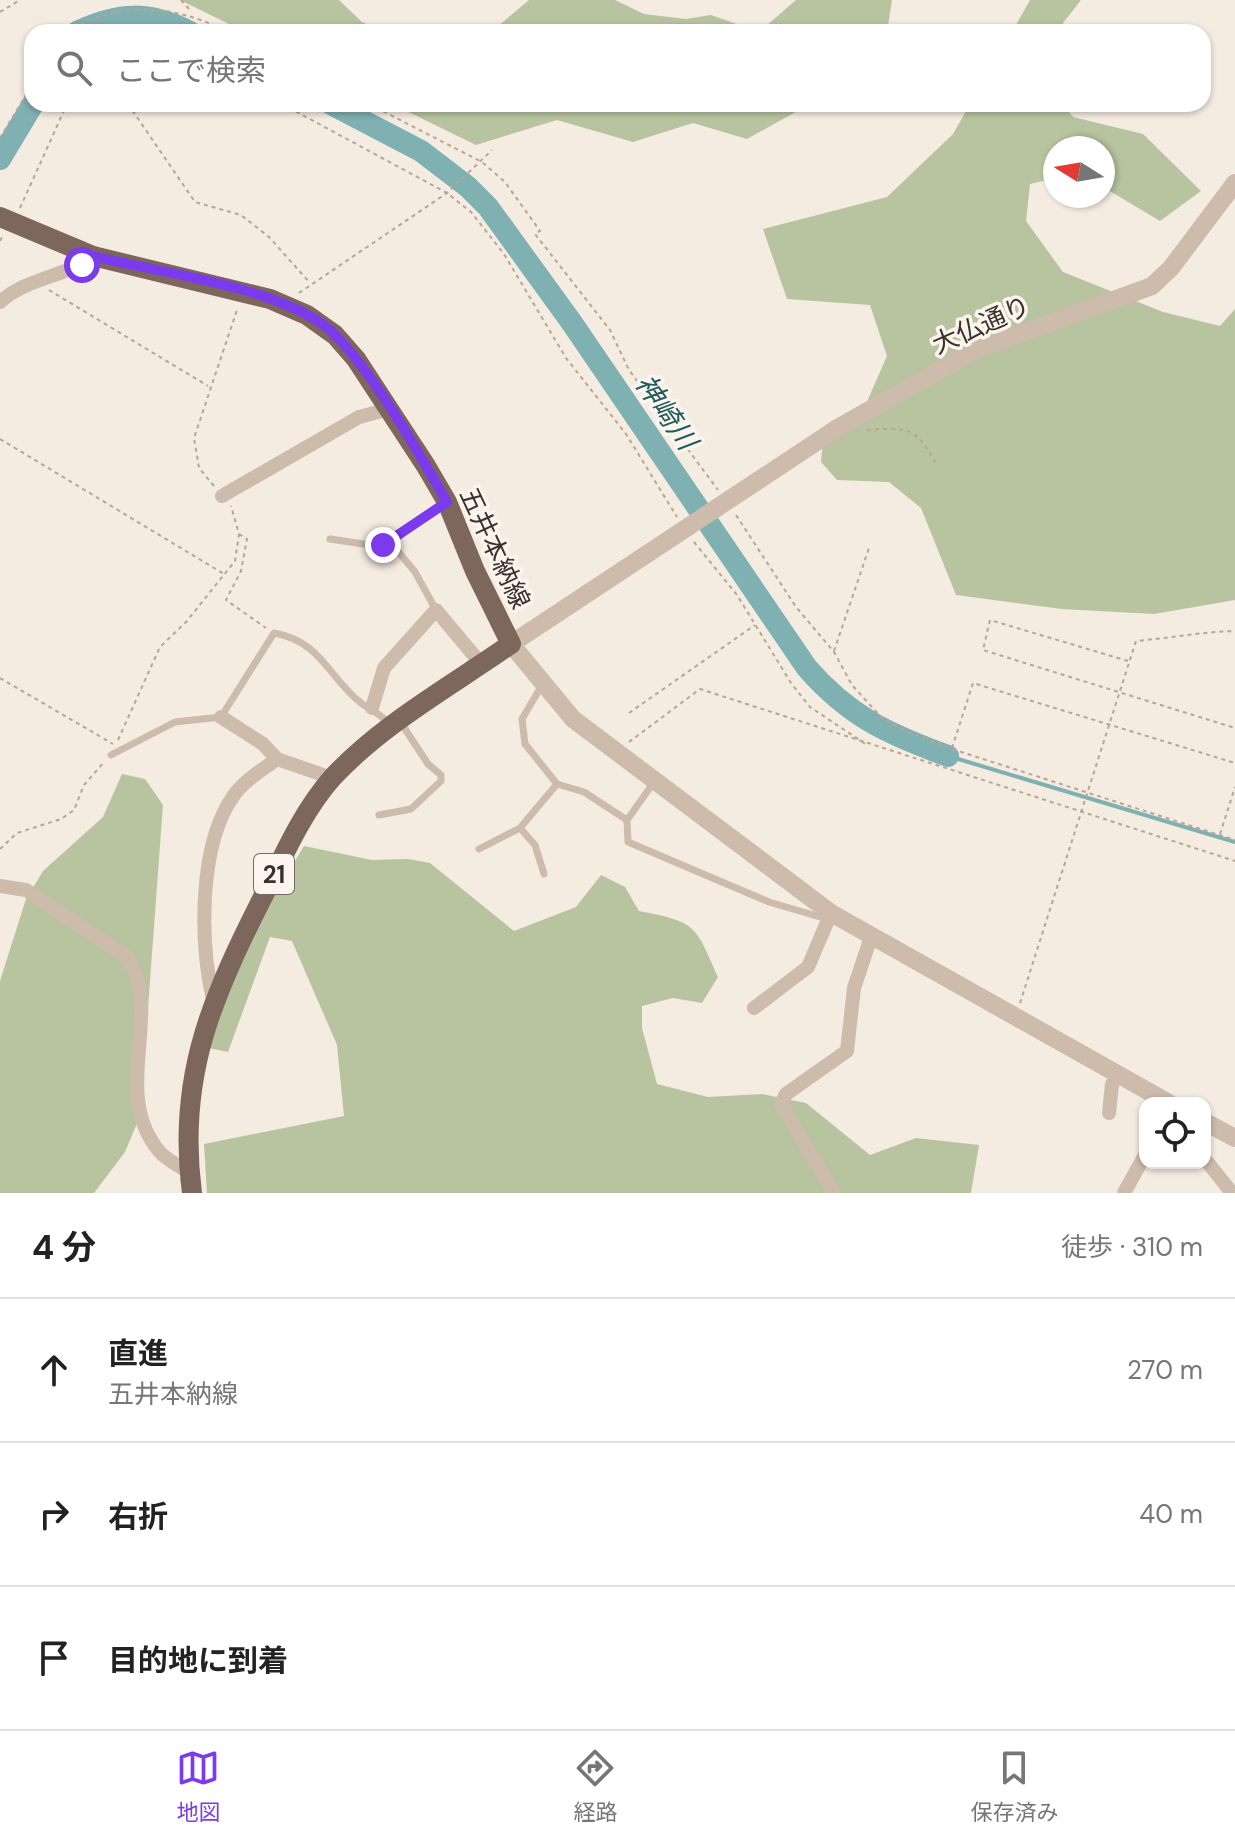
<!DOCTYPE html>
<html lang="ja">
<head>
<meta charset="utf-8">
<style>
  :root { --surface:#fff; --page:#f6f6f6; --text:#222; --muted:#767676; --line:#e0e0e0; --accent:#7c3aed }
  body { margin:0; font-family:"DM Sans","Noto Sans JP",sans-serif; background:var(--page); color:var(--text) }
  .controls { position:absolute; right:24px; bottom:24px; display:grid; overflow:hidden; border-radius:16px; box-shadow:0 2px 6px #0004 }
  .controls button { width:72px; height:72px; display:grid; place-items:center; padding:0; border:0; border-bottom:2px solid var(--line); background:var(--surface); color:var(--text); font:40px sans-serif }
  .compass { position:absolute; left:1043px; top:136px; width:72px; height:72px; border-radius:50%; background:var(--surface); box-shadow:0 2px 6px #0004; rotate:281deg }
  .stop { position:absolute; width:24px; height:24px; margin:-18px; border:6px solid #7c3aed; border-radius:50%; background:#fff }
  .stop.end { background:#7c3aed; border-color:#fff; box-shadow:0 2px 8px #0008 }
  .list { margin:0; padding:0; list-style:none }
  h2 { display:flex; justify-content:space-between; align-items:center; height:104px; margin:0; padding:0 32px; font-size:34px }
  h2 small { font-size:26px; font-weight:400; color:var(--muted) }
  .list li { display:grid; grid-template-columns:52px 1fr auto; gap:24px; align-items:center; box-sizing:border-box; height:144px; padding:0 32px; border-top:2px solid var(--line) }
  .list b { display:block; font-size:30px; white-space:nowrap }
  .list p { margin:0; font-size:26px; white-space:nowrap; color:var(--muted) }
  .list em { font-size:26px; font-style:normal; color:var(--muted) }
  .icon { flex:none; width:44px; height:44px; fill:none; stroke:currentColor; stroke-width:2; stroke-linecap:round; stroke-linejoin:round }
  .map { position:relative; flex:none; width:1235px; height:1193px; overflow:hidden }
  .search { position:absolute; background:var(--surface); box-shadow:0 2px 6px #0004; left:24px; right:24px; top:24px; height:88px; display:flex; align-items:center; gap:20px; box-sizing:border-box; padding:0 28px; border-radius:24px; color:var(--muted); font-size:30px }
  .sheet { height:536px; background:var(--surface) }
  nav { display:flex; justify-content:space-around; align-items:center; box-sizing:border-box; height:112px; border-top:2px solid var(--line); background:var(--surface); font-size:22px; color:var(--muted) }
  nav a { display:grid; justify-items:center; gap:4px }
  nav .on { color:var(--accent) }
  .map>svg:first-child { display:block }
</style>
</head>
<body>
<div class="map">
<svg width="1235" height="1193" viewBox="0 0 1235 1193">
  <rect width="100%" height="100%" fill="#f4ebe1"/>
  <g fill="#b8c4a0">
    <polygon points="180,0 339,0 362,22 387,32 245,32"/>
    <polygon points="529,0 615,0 644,14 686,19 711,15 759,32 796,0 892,0 887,32 491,32"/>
    <polygon points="1030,0 1081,0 1063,23 1061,32 1012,32"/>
    <polygon points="392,104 810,104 747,139 693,123 633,142 557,120 476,145"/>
    <polygon points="970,104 1063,104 1073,117 1143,134 1201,191 1160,221 1103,187 1103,148 1055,148 1055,178 1030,184 1026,221 1063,272 1163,312 1220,326 1235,309 1235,600 1154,614 1062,609 956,595 921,508 889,482 837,480 821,462 823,441 862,413 887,356 870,305 787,299 763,229 887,197 953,134"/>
    <polygon points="122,774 145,779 163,805 140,1116 125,1152 94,1193 0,1193 0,981 26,899 43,871 103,817"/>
    <path d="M304 846 372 860 408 859 430 863 514 931 576 907 601 875 625 887 639 911C697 922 695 925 718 977L702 1003 673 998 642 1006V1028L657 1084 708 1097 762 1094 806 1103 870 1155 916 1138 979 1145 971 1193H207L204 1144 344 1116 337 1045 292 941 270 937 228 1052 209 1048 210 1029 278 889Z"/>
  </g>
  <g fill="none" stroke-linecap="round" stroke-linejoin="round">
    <polyline stroke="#7fb0b2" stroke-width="4" points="948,756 1235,842"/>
    <g stroke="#7fb0b2" stroke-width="22">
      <path d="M77 32C118 12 149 11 190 32"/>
      <path d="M331 104 421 151 468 187 488 207 572 323 807 668C850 717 888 734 948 756"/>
      <polyline points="0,159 33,104"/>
    </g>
    <g stroke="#b9a596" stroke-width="2" stroke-dasharray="4 4" stroke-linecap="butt">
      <polyline points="181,0 191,11"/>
      <polyline points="0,12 20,0"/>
      <path d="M67 32C120 0 172 4 229 32"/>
      <polyline points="128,104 195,202 241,215 269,237 310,283"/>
      <polyline points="282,104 447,193 471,212 504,254 566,358 626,434 677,517"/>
      <polyline points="369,104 482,162 505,182 540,231 535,234 610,330 629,370 718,490"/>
      <polyline points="0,138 32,85"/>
      <polyline points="20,208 67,104"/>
      <polyline points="0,241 4,234"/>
      <polyline points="49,290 208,386"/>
      <polyline points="299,293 447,193 492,150"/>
      <path d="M867 430C913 427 914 427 938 466"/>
      <polyline points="0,439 224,574"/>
      <polyline points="214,486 199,468 194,438 237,310"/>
      <polyline points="736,515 796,607 834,652 852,685 880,716 899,728 952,749 1235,840"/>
      <polyline points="239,534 247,539 241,571 226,600 266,628"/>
      <polyline points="694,542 737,595 791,683 810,707 867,745"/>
      <polyline points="834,651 869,548"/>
      <polyline points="1128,661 990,620 983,650 1235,728"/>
      <polyline points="0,678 113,744"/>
      <polyline points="629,713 755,625"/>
      <polyline points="118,740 160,647 186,622 235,561 239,534 231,506"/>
      <polyline points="629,742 700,689 1235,861"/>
      <polyline points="952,748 973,683 1235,763"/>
      <polyline points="1220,834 1235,787"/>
      <polyline points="0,849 17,833 61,819 74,810 84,785 104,762"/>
      <path d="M1020 1003 1136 641C1169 638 1201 632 1235 631"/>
    </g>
    <g stroke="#cdbbac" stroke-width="7">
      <polyline points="330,539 396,549 415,572 436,610"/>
      <polyline points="383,545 445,503"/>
      <polyline points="542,685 522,719 525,744 557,784 584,792 627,820"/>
      <path d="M111 755 175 722 221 717 274 633C322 642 327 676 361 703 372 712 381 713 390 725"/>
      <polyline points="654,782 627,820 628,842 769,902 827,919"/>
      <polyline points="379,815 411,809 441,781 441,775 428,764 401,723"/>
      <polyline points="520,828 535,845 544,874"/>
      <polyline points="479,849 520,828 557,784"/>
    </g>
    <g stroke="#cdbbac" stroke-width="14">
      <path d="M0 302C26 278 66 277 93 256"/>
      <polyline points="222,496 359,417 389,409"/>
      <polyline points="372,708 384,668 436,610 482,665"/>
      <polyline points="221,717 263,744 277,759"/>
      <path d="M0 886 26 890 126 956C166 1009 109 1091 159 1151 166 1160 180 1166 190 1173L187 1180"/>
      <path d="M213 1000C200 942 198 845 234 795 245 780 262 770 277 759L332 778"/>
      <polyline points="754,1008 808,967 831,913"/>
      <polyline points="1109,1113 1112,1084 1120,1074"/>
      <polyline points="1205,1159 1232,1193"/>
      <polyline points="834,1193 781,1104 786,1094 847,1051 854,988 871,937"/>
      <polyline points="1124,1193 1145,1155"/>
    </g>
    <g stroke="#cdbbac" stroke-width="18">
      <polyline points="1169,1103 831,913 573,719 511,644 839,427 978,349 1152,286 1171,268 1235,183"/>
      <polyline points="1205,1122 1235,1138"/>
    </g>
    <path stroke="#7d675c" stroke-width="20" d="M0 217 93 256 270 299 307 315 335 335 356 359 426 466 447 502 475 571 511 644C451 686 382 724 332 778 304 810 286 850 268 887 215 992 176 1072 192 1193"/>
  </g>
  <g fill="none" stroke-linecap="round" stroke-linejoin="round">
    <path stroke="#7c3aed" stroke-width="10" d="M82 265 93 256C160 273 265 285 321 323 363 353 420 455 447 502L383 545"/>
  </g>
  <g text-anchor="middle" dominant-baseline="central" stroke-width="7" stroke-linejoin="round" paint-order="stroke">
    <rect fill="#fbf5ee" stroke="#756b66" stroke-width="2" x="254" y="854" width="40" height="40" rx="6"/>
    <g font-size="24" font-weight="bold" fill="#3b302b">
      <text x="274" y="874">21</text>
    </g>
    <g font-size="26" fill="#3b302b" stroke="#fbf5ee">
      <text transform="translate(981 325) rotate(-24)">大仏通り</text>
      <text transform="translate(495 548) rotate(65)">五井本納線</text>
    </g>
    <g font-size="28" font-style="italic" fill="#1f5a5e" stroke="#fbf5ee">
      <text transform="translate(666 412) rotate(55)">神崎川</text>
    </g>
  </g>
</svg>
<div class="controls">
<button><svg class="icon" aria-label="locate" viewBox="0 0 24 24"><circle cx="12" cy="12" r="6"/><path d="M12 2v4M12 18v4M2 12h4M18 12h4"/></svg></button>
</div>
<svg class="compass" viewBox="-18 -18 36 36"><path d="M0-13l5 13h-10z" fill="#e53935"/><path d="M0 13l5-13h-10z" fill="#767676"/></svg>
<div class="stop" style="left:82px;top:265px"></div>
<div class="stop end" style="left:383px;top:545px"></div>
<div class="search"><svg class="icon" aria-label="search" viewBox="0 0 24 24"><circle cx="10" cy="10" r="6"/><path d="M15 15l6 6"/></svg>ここで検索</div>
</div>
<section class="sheet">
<h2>4 分<small>徒歩 · 310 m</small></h2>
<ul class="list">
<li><svg class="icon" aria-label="ahead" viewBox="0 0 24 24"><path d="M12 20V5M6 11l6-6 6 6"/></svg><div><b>直進</b><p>五井本納線</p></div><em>270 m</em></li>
<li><svg class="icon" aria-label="right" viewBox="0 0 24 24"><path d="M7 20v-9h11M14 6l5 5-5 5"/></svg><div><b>右折</b></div><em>40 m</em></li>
<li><svg class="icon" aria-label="arrive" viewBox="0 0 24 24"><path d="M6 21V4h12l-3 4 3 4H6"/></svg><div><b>目的地に到着</b></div></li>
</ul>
</section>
<nav>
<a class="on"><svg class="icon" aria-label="map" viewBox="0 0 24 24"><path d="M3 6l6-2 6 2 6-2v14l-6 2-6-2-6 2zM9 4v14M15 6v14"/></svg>地図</a>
<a><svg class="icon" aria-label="directions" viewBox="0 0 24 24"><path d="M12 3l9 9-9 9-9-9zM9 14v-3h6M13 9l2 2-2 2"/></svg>経路</a>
<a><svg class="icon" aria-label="saved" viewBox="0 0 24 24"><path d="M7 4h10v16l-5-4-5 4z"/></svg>保存済み</a>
</nav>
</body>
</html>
